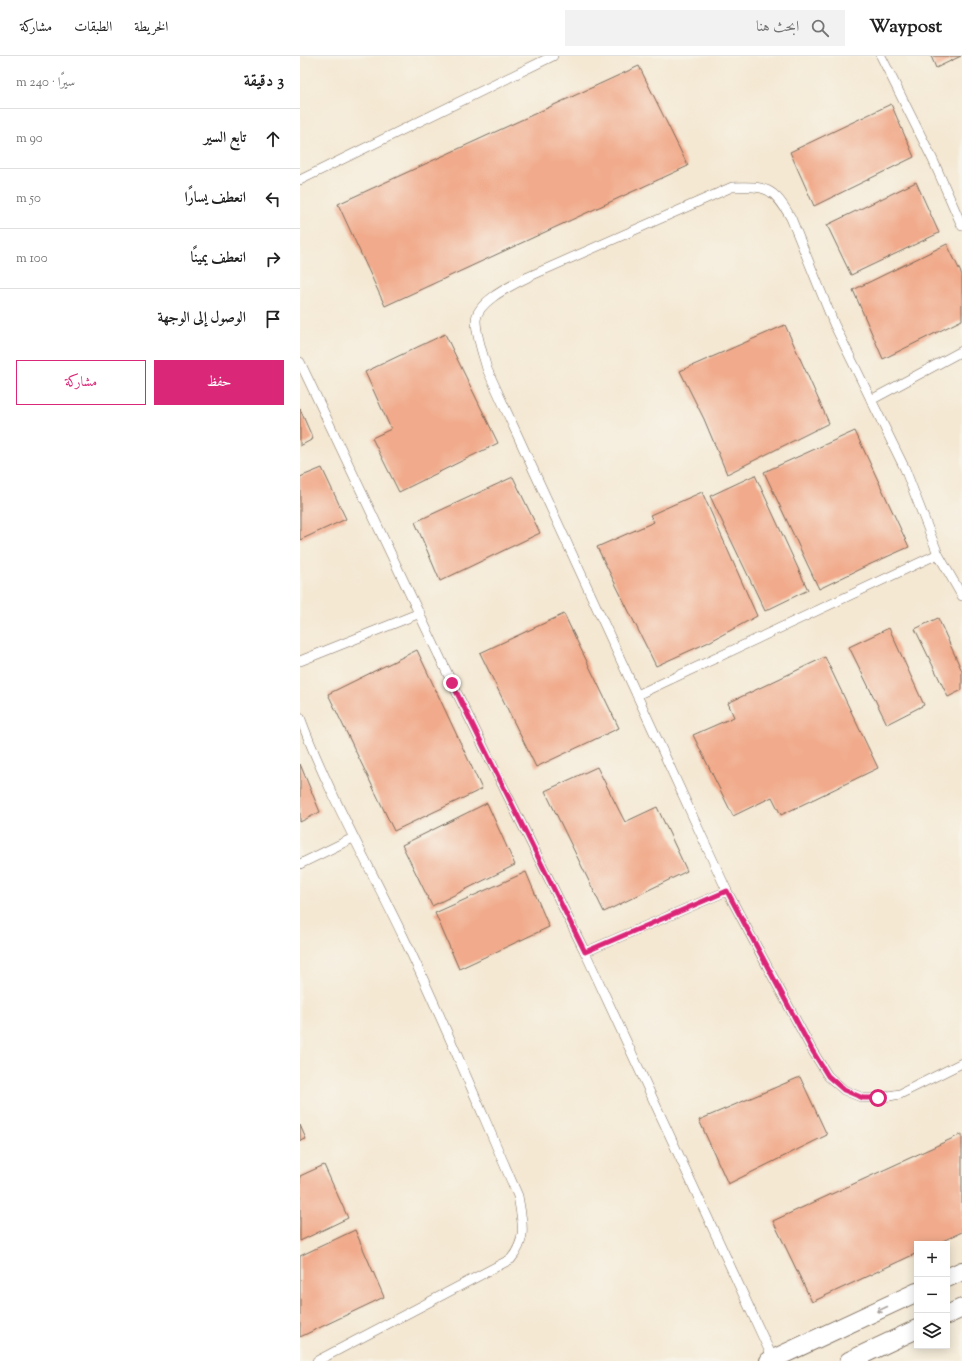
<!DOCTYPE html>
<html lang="ar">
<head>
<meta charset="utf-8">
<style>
  :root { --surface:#fff; --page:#f2f2f2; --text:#222; --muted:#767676; --line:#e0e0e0; --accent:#db2777 }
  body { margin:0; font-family:"Sorts Mill Goudy",Amiri,serif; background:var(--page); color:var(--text); direction:rtl }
  .controls { position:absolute; right:12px; bottom:12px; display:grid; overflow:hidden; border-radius:0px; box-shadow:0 2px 10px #0003 }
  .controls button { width:36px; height:36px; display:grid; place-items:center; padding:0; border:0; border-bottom:1px solid var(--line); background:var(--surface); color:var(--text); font:20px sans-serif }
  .stop { position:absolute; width:12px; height:12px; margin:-9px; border:3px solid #db2777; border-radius:50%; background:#fff }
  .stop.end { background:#db2777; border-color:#fff; box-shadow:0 1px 4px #0008 }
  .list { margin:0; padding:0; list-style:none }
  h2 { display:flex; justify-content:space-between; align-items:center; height:52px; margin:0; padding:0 16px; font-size:17px }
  h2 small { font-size:13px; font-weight:400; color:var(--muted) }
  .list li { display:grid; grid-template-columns:26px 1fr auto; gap:12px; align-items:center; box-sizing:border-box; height:60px; padding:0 16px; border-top:1px solid var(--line) }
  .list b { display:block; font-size:15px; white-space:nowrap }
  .list em { font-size:13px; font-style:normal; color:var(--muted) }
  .actions { display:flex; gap:8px; padding:12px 16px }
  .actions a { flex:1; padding:9px 0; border:1px solid var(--accent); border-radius:0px; text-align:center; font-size:14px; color:var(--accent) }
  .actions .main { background:var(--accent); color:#fff }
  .icon { flex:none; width:22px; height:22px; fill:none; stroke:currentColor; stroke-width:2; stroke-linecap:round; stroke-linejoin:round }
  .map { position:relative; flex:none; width:662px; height:1305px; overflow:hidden; direction:ltr }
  header { display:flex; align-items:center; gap:24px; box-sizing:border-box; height:56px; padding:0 20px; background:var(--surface); border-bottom:1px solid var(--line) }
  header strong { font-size:19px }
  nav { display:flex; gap:22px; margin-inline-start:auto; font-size:14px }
  .search { width:280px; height:36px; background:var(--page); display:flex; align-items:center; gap:10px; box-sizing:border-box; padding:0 14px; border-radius:0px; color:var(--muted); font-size:15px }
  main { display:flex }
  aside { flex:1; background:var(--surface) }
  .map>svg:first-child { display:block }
</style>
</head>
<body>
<header>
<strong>Waypost</strong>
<div class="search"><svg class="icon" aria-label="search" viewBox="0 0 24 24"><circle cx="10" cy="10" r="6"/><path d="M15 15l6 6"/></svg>ابحث هنا</div>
<nav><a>الخريطة</a><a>الطبقات</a><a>مشاركة</a></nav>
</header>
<main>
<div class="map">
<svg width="662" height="1305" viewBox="0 0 662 1305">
  <rect width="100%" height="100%" fill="#f7f3e8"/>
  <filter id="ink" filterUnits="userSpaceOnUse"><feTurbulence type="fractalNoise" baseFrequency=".025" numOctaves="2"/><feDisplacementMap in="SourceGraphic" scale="8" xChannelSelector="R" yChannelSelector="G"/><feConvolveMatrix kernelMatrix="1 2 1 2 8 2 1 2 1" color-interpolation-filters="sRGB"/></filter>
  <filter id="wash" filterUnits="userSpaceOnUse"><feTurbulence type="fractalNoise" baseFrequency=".012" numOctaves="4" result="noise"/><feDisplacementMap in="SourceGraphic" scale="16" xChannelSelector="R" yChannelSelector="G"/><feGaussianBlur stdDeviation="0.9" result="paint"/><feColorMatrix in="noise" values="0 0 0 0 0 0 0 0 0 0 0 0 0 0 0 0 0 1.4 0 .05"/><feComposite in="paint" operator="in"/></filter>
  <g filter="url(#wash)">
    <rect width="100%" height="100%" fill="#f4e8d3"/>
    <g id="blocks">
      <g fill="#f1aa8b">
        <polygon points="631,0 661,0 636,12"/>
        <polygon points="339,10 388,110 85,250 38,148"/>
        <polygon points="591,48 614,101 514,150 490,96"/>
        <polygon points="616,126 639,177 551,219 527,169"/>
        <polygon points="647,188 662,219 662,264 583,303 553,234"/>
        <polygon points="485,269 529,367 427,418 404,363 380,315"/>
        <polygon points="145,278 198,387 99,436 72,382 91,373 65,316"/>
        <polygon points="0,353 13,383 0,390"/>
        <polygon points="555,375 609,491 564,511 519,533 464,416"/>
        <polygon points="22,412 46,463 0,484 0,421"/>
        <polygon points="455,419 508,534 465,555 410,440"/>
        <polygon points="213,421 240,477 140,525 115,466"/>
        <polygon points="402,436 457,560 409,586 356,610 297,491 354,466 350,459"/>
        <polygon points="264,558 319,672 236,711 180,597"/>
        <polygon points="638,562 662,615 662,634 648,641 615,573"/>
        <polygon points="589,572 624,649 587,668 549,591"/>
        <polygon points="117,594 182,733 94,775 28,638"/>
        <polygon points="525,601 578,712 481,759 472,741 433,760 393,679 434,661 428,647"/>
        <polygon points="0,708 20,756 0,766"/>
        <polygon points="297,711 325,766 357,751 387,815 304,856 245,735"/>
        <polygon points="187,747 215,809 132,850 102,789"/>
        <polygon points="226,816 249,871 159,913 135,857"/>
        <polygon points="500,1021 527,1079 428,1128 399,1064"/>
        <polygon points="0,1069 6,1083 0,1085"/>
        <polygon points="662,1078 662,1176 636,1188 617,1188 617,1197 512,1246 473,1165"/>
        <polygon points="24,1109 48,1162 0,1185 0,1120"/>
        <polygon points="55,1174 84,1241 0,1281 0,1200"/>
      </g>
    </g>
  </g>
  <g filter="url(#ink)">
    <use href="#blocks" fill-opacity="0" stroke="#7c6c5d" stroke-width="1"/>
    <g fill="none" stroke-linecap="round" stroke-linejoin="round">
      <g stroke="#7c6c5d" stroke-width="10">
        <g id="service">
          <polyline points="581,0 633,104 662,170"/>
          <polyline points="0,124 253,0"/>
          <polyline points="0,306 152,627 285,896 474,1305"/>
          <polyline points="571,344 662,295"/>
          <path d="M662 540 638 498 605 413 534 268 491 162C473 131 467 130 432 131L228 221C213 229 177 245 176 264 176 280 183 298 187 313L427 835 512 994 528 1020 544 1034 563 1042H578L600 1038 662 1007"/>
          <polyline points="0,605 120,557"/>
          <polyline points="337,639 638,498"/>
          <path d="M0 661C28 737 68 807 103 880 144 965 180 1053 218 1140 222 1165 228 1182 211 1203L17 1305"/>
          <polyline points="0,808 53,782"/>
          <polyline points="285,896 427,835"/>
        </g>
      </g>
      <g stroke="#7c6c5d" stroke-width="20">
        <g id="minor">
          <polyline points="647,1222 662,1215"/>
          <polyline points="647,1259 662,1252"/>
          <polyline points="469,1305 617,1236"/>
          <polyline points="549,1305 617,1273"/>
        </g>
      </g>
      <use href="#service" stroke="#fff" stroke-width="9"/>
      <use href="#minor" stroke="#fff" stroke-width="18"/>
    </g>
    <defs><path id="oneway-shaft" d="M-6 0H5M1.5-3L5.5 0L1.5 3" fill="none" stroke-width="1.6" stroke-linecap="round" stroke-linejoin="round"/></defs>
    <use stroke="#a79f9a" href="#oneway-shaft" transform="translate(582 1253) rotate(155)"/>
  </g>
  <g fill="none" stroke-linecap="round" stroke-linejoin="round" filter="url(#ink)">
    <polyline stroke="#db2777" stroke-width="5" points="152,627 285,896 427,835 512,994 528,1020 544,1034 563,1042 578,1042"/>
  </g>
</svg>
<div class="controls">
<button>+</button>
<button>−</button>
<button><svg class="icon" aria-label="layers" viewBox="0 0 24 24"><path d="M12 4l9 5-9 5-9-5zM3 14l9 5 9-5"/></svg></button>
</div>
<div class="stop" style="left:578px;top:1042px"></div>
<div class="stop end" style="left:152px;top:627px"></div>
</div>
<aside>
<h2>3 دقيقة<small>سيرًا · 240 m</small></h2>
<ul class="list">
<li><svg class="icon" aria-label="ahead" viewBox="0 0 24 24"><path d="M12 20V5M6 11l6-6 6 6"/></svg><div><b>تابع السير</b></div><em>90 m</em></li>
<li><svg class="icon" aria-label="left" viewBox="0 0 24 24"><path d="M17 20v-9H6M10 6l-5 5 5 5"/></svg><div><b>انعطف يسارًا</b></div><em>50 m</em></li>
<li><svg class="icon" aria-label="right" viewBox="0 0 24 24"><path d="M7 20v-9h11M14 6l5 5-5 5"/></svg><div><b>انعطف يمينًا</b></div><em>100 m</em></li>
<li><svg class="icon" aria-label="arrive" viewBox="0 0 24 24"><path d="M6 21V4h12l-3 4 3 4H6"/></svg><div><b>الوصول إلى الوجهة</b></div></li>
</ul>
<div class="actions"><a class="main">حفظ</a><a>مشاركة</a></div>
</aside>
</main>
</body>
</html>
